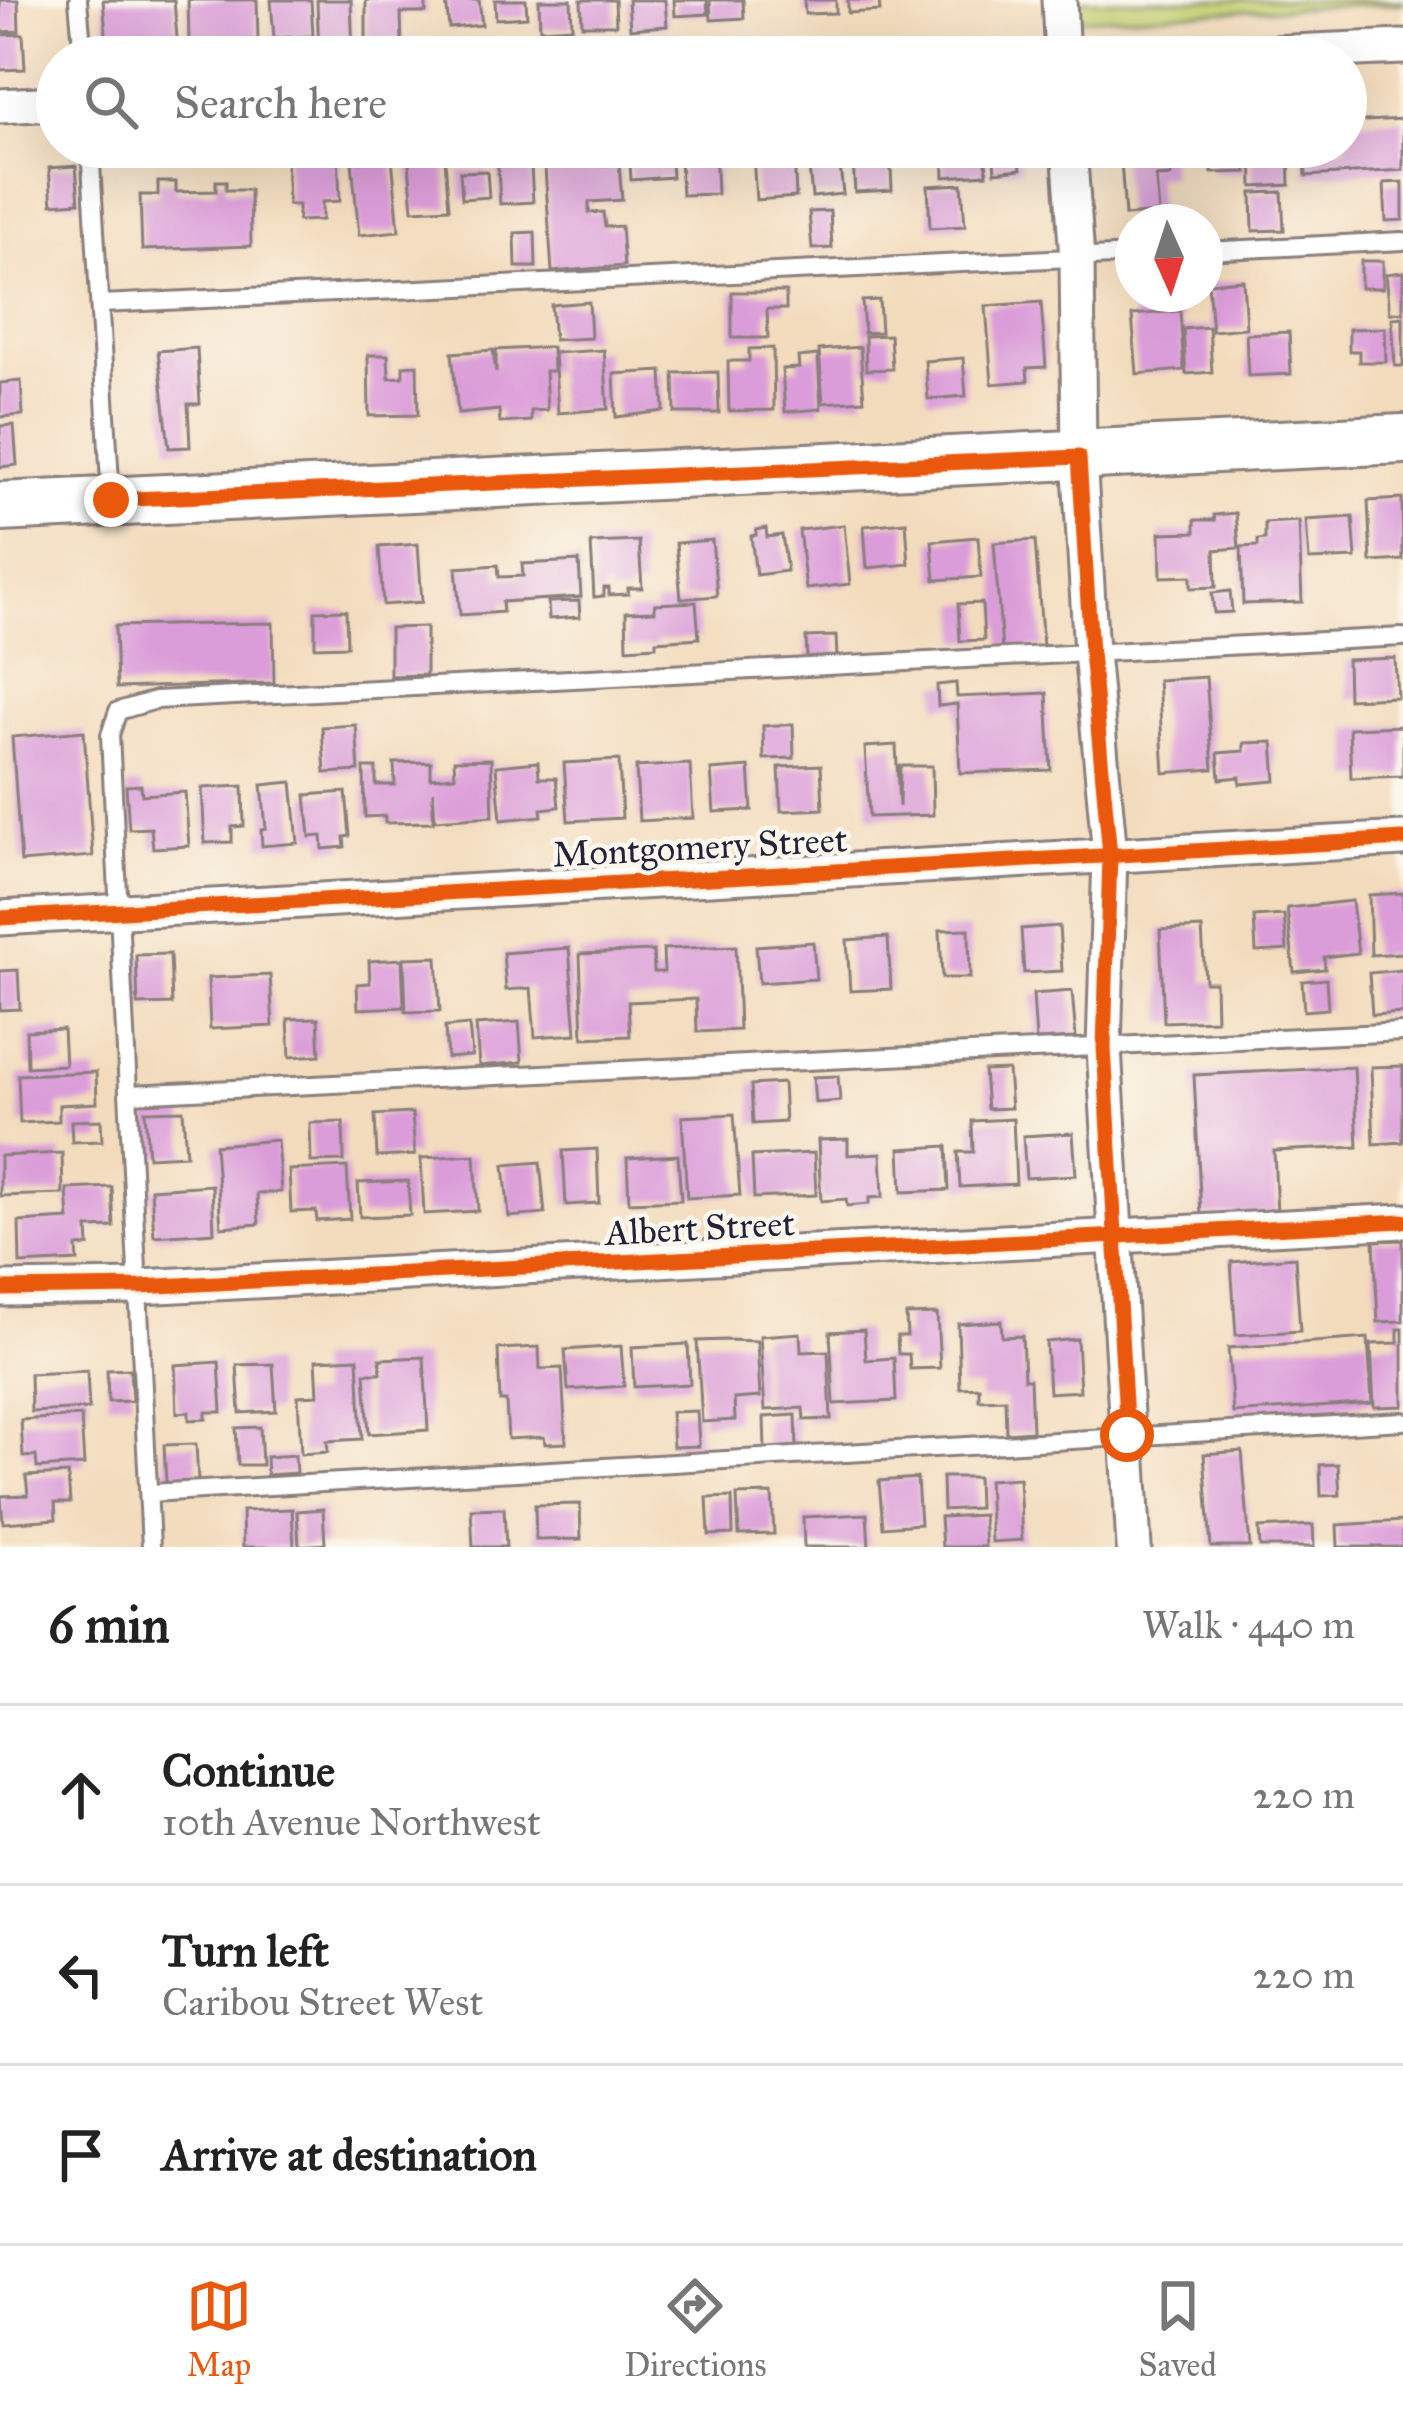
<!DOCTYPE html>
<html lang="en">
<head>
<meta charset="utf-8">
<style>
  :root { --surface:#fff; --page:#f2f2f2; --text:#222; --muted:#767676; --line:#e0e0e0; --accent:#ea580c }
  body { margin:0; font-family:"IM FELL Great Primer",serif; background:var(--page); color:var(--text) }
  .compass { position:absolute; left:1115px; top:204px; width:108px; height:108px; border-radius:50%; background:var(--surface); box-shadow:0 12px 48px #0002; rotate:177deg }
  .stop { position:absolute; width:36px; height:36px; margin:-27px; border:9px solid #ea580c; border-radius:50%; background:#fff }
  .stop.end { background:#ea580c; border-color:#fff; box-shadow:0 3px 12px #0008 }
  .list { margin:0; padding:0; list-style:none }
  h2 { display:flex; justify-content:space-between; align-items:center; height:156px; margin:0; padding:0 48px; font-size:51px }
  h2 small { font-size:39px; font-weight:400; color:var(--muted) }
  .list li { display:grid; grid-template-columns:78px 1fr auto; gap:36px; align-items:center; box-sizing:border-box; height:180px; padding:0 48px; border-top:3px solid var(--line) }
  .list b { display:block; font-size:45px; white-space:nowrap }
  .list p { margin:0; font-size:39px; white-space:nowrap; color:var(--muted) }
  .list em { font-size:39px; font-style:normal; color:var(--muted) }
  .icon { flex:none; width:66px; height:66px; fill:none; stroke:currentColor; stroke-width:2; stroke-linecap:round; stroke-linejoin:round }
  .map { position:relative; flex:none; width:1403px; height:1547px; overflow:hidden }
  .search { position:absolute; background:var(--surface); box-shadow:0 12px 48px #0002; left:36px; right:36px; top:36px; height:132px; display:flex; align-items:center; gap:30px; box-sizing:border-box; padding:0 42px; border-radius:66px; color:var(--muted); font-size:45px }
  .sheet { height:696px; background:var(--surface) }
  nav { display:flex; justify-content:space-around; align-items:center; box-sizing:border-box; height:168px; border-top:3px solid var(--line); background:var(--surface); font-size:33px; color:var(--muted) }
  nav a { display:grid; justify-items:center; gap:6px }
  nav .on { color:var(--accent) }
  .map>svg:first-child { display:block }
</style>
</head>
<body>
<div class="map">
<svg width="1403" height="1547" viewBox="0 0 1403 1547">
  <rect width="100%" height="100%" fill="#fbf7ec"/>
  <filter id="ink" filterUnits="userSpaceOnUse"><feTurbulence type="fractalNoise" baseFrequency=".00833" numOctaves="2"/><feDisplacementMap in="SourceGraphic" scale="24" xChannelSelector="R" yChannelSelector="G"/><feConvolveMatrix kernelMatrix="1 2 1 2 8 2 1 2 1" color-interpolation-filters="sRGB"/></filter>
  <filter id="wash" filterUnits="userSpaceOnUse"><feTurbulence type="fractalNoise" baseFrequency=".004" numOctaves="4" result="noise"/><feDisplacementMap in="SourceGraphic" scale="48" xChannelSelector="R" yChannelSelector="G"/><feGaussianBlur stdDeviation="2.7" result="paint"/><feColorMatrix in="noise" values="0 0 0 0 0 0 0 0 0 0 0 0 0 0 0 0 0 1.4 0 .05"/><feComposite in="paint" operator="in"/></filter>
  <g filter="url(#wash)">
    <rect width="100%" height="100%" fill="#f3dcbd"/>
    <polygon fill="#c5d273" stroke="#747a57" stroke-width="3" points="1063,0 1403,0 1403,3 1079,19"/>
    <g id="blocks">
      <g fill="#db9dd9">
        <polygon points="0,0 18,0 19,31 0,32"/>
        <polygon points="103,0 174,0 177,39 107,45"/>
        <polygon points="188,0 257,0 258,40 189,42"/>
        <polygon points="271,0 311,0 313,36 274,38"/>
        <polygon points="317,0 351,0 353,55 319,57"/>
        <polygon points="366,0 426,0 426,13 401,13 402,43 366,44"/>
        <polygon points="446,0 479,0 482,25 449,28"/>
        <polygon points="495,0 526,0 527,17 496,19"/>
        <polygon points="539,0 571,0 572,27 540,29"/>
        <polygon points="581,0 615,0 616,25 582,25"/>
        <polygon points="628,0 665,0 667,26 630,29"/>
        <polygon points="674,0 707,0 708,14 675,16"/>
        <polygon points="710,0 743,0 744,18 711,20"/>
        <polygon points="804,0 836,0 836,13 805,14"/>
        <polygon points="848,0 879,0 880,11 848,13"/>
        <polygon points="23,34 25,69 0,70 0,35"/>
        <polygon points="1403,119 1403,170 1306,176 1304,147 1346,147 1346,122"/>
        <polygon points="629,147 670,147 672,177 631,180"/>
        <polygon points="679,147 715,147 717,194 682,195"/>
        <polygon points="807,147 838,147 843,194 812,197"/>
        <polygon points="852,147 890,147 892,190 855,192"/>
        <polygon points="943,147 985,147 987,174 944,177"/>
        <polygon points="993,147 1019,147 1021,169 995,172"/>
        <polygon points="1120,147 1169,147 1171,176 1156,177 1159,213 1125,216"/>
        <polygon points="1211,147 1246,147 1247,172 1212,173"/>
        <polygon points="1252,147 1289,147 1290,185 1253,187"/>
        <polygon points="530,148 533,202 500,204 497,150"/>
        <polygon points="444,149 449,208 413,210 408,152"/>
        <polygon points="338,150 340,201 322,202 322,220 298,221 298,205 288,205 286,152"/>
        <polygon points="794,152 796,197 756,200 753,156"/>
        <polygon points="392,158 399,231 359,235 352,162"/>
        <polygon points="619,164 622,200 589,202 589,213 603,212 605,227 621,226 624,266 552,272 545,168"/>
        <polygon points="76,166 79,202 52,204 49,168"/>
        <polygon points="487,171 489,197 462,199 460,172"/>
        <polygon points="216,181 226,181 226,190 250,190 251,246 142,250 140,195 158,195 158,182 176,182 176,192 216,191"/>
        <polygon points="1403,182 1403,220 1386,221 1384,183"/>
        <polygon points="962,184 965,226 930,228 928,186"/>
        <polygon points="1282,192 1284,230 1253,231 1252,193"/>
        <polygon points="830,211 832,248 812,249 809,212"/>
        <polygon points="535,232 536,267 516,267 515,233"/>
        <rect x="1361" y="261" width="22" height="27"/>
        <polygon points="1403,272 1403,312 1390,313 1386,274"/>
        <polygon points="1243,280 1246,328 1212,331 1208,283"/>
        <polygon points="732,292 786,292 786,309 767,309 768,338 732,338"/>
        <polygon points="879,300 881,332 864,333 862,301"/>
        <polygon points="589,302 591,338 554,340 551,305"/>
        <polygon points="1041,302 1046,367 1027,368 1028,381 992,384 986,306"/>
        <polygon points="1180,311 1184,370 1137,374 1132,315"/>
        <polygon points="1403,317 1403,366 1395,366 1392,318"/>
        <polygon points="1209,327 1212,372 1186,374 1183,329"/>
        <polygon points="1385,328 1386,362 1359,362 1359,351 1349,351 1349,329"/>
        <polygon points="1289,332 1291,374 1248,376 1246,334"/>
        <polygon points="890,335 892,369 866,370 865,336"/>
        <polygon points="552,347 553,371 545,371 547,410 531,411 531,421 500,423 499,410 458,414 452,353 493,350 496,373 496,350"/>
        <polygon points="860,347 864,400 823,403 819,350"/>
        <polygon points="197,348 200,404 188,404 190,447 169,448 158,351"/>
        <polygon points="773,348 774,410 729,411 728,361 749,361 749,349"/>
        <polygon points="604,350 608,409 558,413 554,353"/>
        <polygon points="368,355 388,355 389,378 403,377 403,366 417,365 418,415 369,416"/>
        <polygon points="818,355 821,409 785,412 782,369 799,368 798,357"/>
        <polygon points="963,358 966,396 928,399 925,361"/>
        <polygon points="662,371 664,411 616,417 614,374"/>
        <polygon points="718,372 719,413 675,413 674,373"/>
        <polygon points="21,381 23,415 0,417 0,383"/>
        <polygon points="14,425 17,465 0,467 0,426"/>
        <polygon points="1402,499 1403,560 1371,562 1368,501"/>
        <polygon points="1236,513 1239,548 1215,550 1216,587 1191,588 1191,576 1161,577 1160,533 1195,532 1195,520 1215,520 1214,515"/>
        <polygon points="1353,517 1356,558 1309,560 1306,520"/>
        <polygon points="1299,521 1302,602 1243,604 1241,547 1258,546 1258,540 1265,539 1265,523"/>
        <polygon points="906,522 909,564 867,568 864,526"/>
        <polygon points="844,525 850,584 806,589 799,530"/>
        <polygon points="766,528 767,537 782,535 787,571 756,575 751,536 756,535 756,530"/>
        <polygon points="978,537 981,577 935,580 932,541"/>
        <polygon points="712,540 717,596 681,599 676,543"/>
        <polygon points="1035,540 1043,647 1002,650 994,543"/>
        <polygon points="639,541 642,588 628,588 628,594 609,595 609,588 604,588 604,596 594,597 591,543"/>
        <polygon points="418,544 422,602 383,605 379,547"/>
        <polygon points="579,561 581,597 502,602 503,612 460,615 456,568 498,565 499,577 523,576 522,564"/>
        <polygon points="1230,591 1232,612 1214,613 1212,593"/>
        <polygon points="579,601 580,617 549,619 548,602"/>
        <polygon points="696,602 699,638 656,641 656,646 627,648 626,612 655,611 655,604"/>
        <polygon points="982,603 984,640 960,641 958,604"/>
        <polygon points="346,610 347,646 315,647 315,611"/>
        <polygon points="273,623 274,683 117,688 115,626"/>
        <polygon points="426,627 426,675 390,676 390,628"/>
        <polygon points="836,636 837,658 807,659 806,637"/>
        <polygon points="1395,658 1397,697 1348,699 1347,660"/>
        <polygon points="1206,677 1213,769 1164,773 1158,680"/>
        <polygon points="956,683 957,697 1047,693 1051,770 960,773 957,704 938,706 937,685"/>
        <polygon points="793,724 794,758 764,759 763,726"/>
        <polygon points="356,725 359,771 325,773 322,727"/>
        <polygon points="1403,726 1403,776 1351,778 1349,728"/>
        <polygon points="84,731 93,856 21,862 12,737"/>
        <polygon points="1273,742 1276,781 1240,784 1240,777 1220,779 1218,753 1244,751 1244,743"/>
        <polygon points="896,745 899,807 900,766 932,766 933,815 869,817 865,747"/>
        <polygon points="491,759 493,816 435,820 433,791 433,822 385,823 385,816 365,817 364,768 376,768 376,785 395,785 394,763 431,762 431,778 455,776 454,760"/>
        <polygon points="619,760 622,818 568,821 564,763"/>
        <polygon points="538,762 539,778 556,778 559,807 541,809 542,816 501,820 496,766"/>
        <polygon points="690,764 693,818 639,821 636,767"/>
        <polygon points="821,765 823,809 781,811 779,767"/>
        <polygon points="749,767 752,810 714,812 711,770"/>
        <polygon points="292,782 298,843 262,846 261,830 266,829 262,785"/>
        <polygon points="141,785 142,795 185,792 189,846 153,848 151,828 129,829 126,786"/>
        <polygon points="243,786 244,826 232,827 232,842 205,843 202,788"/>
        <polygon points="346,792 350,836 344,837 345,847 323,849 322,836 310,837 306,795"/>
        <polygon points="1403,893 1403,953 1371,955 1369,895"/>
        <polygon points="1352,901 1358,953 1324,957 1325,969 1294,972 1287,908"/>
        <polygon points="1284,915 1287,950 1256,952 1254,917"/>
        <polygon points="1059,926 1062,971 1024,973 1021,929"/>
        <polygon points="1202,928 1205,982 1215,982 1216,1020 1164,1022 1160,930"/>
        <polygon points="969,929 970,978 942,978 940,930"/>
        <polygon points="888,937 891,989 850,991 847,940"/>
        <polygon points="813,942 816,979 759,983 756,946"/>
        <polygon points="736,946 739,1030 697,1032 696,999 628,1002 630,1036 583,1038 580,954 653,951 654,972 664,972 663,949"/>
        <polygon points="569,948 576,1034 535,1037 531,988 506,990 503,953"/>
        <polygon points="170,954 172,1004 138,1005 136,955"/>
        <polygon points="437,957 440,1011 406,1012 404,958"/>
        <polygon points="402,959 404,1007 358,1009 357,984 370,983 369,961"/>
        <polygon points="18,970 20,1009 0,1010 0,971"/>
        <polygon points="1403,970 1403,1013 1372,1015 1369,973"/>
        <polygon points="270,975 273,1026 210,1029 208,978"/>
        <polygon points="1326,979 1328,1009 1304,1011 1302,981"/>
        <polygon points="1072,991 1076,1038 1036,1040 1033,994"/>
        <polygon points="318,1018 320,1055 290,1057 288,1019"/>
        <polygon points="519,1022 522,1062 479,1066 476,1025"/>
        <polygon points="469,1025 472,1056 447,1058 445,1027"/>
        <polygon points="63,1029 65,1065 27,1067 26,1031"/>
        <polygon points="1403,1066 1403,1142 1374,1144 1371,1067"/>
        <polygon points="1354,1067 1358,1147 1274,1151 1277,1213 1201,1216 1194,1075"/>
        <polygon points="1008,1070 1011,1108 987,1109 984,1071"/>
        <polygon points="96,1072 97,1103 59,1105 59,1121 20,1123 18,1075"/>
        <polygon points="838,1076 840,1101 815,1103 813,1077"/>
        <polygon points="783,1083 785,1122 753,1124 751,1085"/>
        <polygon points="183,1110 186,1155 148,1157 145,1111"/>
        <polygon points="412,1113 415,1155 377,1157 375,1115"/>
        <polygon points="734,1114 740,1195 687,1198 682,1117"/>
        <polygon points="1013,1119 1016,1184 960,1187 958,1152 973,1152 972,1121"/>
        <polygon points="101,1120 102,1141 72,1142 71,1121"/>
        <polygon points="343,1122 344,1161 311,1162 310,1123"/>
        <polygon points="1073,1133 1076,1175 1026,1178 1023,1136"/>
        <polygon points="848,1139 848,1155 881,1153 883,1197 869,1198 869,1204 847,1206 846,1199 821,1201 818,1140"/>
        <polygon points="277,1140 281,1192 257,1194 259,1224 221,1227 215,1145"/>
        <polygon points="947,1146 949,1190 902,1192 900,1149"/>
        <polygon points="597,1149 599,1203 566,1205 563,1151"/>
        <polygon points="62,1153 63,1194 0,1196 0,1156"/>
        <polygon points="814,1153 816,1195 754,1198 752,1156"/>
        <polygon points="475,1155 478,1211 424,1214 421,1158"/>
        <polygon points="678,1155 681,1200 629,1202 627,1158"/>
        <polygon points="540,1162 545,1214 509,1217 504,1165"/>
        <polygon points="347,1167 350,1219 317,1221 316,1211 291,1212 289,1170"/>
        <polygon points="408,1181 410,1215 360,1217 358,1183"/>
        <polygon points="212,1185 214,1232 154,1236 151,1189"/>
        <polygon points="112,1187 114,1227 88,1228 89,1246 77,1247 78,1261 20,1264 19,1222 69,1219 67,1189"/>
        <polygon points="1403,1240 1403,1321 1378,1322 1374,1241"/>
        <polygon points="1295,1257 1300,1331 1236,1335 1231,1262"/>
        <polygon points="937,1314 940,1368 910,1369 909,1354 898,1354 897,1336 907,1336 906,1315"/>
        <polygon points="1001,1321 1002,1337 1022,1336 1024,1379 1030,1379 1032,1431 1006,1433 1005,1399 979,1400 979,1387 960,1388 958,1324"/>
        <polygon points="1398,1329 1403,1329 1403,1406 1374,1407 1371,1344 1398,1343"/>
        <polygon points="864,1330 866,1360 894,1358 896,1401 834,1404 830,1332"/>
        <polygon points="800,1333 801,1352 828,1351 831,1419 804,1420 803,1408 765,1410 760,1336"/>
        <polygon points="1368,1338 1372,1403 1233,1413 1228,1348"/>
        <polygon points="1077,1339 1080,1391 1049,1393 1046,1342"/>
        <polygon points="727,1340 757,1341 760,1397 734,1399 735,1420 702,1422 697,1341"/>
        <polygon points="688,1344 690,1384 634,1387 632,1347"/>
        <polygon points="621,1346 624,1386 568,1390 565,1350"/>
        <polygon points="539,1347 540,1369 562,1368 566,1443 545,1444 544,1437 508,1439 506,1401 500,1401 498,1349"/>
        <polygon points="424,1357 428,1430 369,1434 365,1373 381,1373 380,1359"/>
        <polygon points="358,1358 362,1439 327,1441 328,1452 301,1454 298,1396 318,1395 316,1360"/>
        <polygon points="219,1362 222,1412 206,1412 206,1419 189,1420 189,1412 177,1413 175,1365"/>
        <polygon points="273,1364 276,1411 240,1413 237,1365"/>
        <polygon points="130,1369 132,1401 108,1402 107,1370"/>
        <polygon points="87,1371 89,1409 31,1412 30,1374"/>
        <polygon points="697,1411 699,1446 673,1447 671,1412"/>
        <polygon points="796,1415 797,1449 765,1450 764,1417"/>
        <polygon points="81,1416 84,1465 37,1468 36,1456 23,1457 21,1420"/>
        <polygon points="260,1427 262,1465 238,1465 236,1428"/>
        <polygon points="196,1444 198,1481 166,1483 164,1445"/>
        <polygon points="1242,1451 1250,1547 1211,1547 1204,1454"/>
        <polygon points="295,1455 296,1473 267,1475 266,1457"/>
        <polygon points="1338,1464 1340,1495 1321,1496 1320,1465"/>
        <polygon points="68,1474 70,1503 55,1503 56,1519 3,1523 1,1496 28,1495 26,1476"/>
        <polygon points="942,1477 977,1477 978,1508 943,1510"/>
        <polygon points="917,1478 920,1524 883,1527 879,1481"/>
        <polygon points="1019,1478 1022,1540 991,1542 988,1480"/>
        <polygon points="772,1494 774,1534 739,1535 737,1495"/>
        <polygon points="732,1497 733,1534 709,1535 707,1498"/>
        <polygon points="580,1504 581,1539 536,1540 535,1505"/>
        <polygon points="504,1508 506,1547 473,1547 471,1509"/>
        <polygon points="292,1509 294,1547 243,1547 242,1511"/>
        <polygon points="323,1509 325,1544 299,1546 297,1511"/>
        <polygon points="867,1514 869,1547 804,1547 803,1517"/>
        <polygon points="983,1515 985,1547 942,1547 940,1517"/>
        <polygon points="1403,1521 1403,1547 1338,1547 1337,1525"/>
        <polygon points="1313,1525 1314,1547 1260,1547 1259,1528"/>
      </g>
    </g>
  </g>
  <g filter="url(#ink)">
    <use href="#blocks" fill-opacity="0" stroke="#8a7f7c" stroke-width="3"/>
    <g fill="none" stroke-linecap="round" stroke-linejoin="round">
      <g stroke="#8a7f7c" stroke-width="22">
        <g id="lane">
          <polyline points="78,0 83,57"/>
          <polyline points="90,147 111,499"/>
          <polyline points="1205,251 1403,241"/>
          <polyline points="102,304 1133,255"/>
          <polyline points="130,1094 1403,1032"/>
          <polyline points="150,1493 1403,1421"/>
          <polyline points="151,1547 110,735 118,711 156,700 1403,637"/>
        </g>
      </g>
      <g stroke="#8a7f7c" stroke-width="39">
        <g id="street">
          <polyline points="1059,0 1062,57"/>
          <polyline points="1178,57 1403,47"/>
          <polyline points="0,106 57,103"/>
          <polyline points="1069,147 1077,258 1079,457 1091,652 1110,855 1104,1048 1134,1547"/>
          <polyline points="0,918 1403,839"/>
          <polyline points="0,1289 140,1287 1403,1221"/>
        </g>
      </g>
      <g stroke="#8a7f7c" stroke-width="54">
        <polyline id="secondary" points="0,507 1403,439"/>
      </g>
      <use href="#lane" stroke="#fff" stroke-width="16"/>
      <use href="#street" stroke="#fff" stroke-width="33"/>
      <use href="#secondary" stroke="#fff" stroke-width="48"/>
      <g stroke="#fbf7ec" stroke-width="22">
        <g id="cycleway">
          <polyline points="0,918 1403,839"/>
          <polyline points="0,1289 140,1287 1403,1221"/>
        </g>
      </g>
      <use href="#cycleway" stroke="#e8590c" stroke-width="15"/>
    </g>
  </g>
  <g fill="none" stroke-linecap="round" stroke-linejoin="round" filter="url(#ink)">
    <polyline stroke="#ea580c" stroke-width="15" points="111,500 1079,457 1091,652 1110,855 1104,1048 1127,1435"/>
  </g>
  <g text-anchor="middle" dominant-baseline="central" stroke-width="9" stroke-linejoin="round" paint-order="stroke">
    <g font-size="36" fill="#22223b" stroke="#fbf7ec">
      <text transform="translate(700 847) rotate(-3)">Montgomery Street</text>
      <text transform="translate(700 1228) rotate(-3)">Albert Street</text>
    </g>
  </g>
</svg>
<svg class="compass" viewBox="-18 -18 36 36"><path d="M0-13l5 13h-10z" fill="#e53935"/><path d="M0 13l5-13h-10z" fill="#767676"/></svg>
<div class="stop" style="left:1127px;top:1435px"></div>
<div class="stop end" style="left:111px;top:500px"></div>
<div class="search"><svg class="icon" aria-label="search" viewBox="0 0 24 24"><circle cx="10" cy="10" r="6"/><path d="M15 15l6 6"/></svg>Search here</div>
</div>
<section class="sheet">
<h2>6 min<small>Walk · 440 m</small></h2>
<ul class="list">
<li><svg class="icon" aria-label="ahead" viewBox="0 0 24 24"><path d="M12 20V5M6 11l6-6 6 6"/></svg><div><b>Continue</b><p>10th Avenue Northwest</p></div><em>220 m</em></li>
<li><svg class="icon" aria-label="left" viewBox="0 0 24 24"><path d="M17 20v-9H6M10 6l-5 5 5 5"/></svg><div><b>Turn left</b><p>Caribou Street West</p></div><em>220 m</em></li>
<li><svg class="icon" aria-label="arrive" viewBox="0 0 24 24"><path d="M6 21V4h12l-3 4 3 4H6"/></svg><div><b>Arrive at destination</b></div></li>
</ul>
</section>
<nav>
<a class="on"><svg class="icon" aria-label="map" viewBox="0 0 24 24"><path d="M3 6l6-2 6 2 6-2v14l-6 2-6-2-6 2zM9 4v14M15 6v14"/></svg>Map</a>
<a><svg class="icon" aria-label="directions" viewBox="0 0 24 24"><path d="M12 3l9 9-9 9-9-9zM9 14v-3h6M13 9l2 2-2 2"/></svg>Directions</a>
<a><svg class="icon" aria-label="saved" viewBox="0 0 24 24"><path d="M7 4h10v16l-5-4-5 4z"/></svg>Saved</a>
</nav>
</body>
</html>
